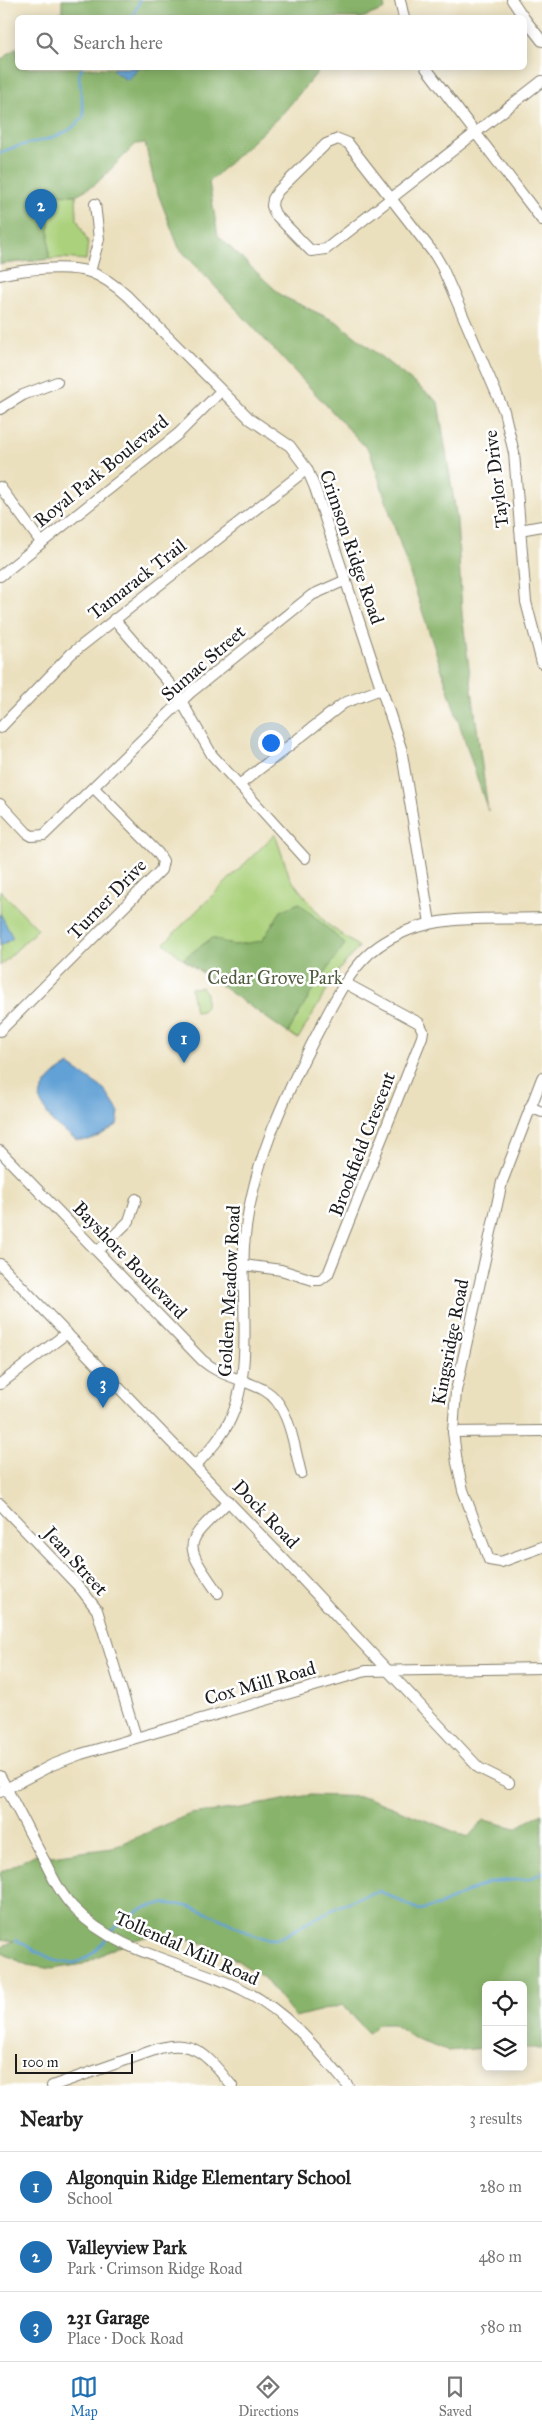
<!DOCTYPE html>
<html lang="en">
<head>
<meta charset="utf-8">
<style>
  :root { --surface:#fff; --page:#f6f6f6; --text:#222; --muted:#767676; --line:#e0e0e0; --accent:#1f6fb2 }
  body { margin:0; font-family:"IM FELL Great Primer",serif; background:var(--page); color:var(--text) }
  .controls { position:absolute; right:15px; bottom:15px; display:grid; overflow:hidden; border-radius:8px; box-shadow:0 2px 12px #0003 }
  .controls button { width:45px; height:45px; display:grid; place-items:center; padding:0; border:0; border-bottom:1px solid var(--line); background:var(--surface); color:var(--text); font:25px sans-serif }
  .scale { position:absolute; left:15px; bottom:12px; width:118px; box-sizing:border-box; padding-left:5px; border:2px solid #1c1c1c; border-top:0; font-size:14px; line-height:18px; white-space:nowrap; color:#1c1c1c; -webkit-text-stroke:4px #fff; paint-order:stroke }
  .you { position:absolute; left:270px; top:742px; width:18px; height:18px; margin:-12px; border:4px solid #fff; border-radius:50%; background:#1a73e8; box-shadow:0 0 0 8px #1a73e833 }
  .badge { display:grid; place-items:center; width:32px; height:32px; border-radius:50%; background:var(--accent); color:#fff; font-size:16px; font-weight:700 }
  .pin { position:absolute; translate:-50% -41px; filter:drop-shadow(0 1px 2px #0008) }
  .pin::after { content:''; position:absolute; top:26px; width:18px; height:15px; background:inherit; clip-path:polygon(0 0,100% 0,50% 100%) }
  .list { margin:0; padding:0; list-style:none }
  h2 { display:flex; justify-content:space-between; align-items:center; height:65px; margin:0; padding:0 20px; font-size:21px }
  h2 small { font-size:16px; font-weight:400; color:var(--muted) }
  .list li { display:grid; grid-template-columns:32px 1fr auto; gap:15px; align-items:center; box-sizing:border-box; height:70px; padding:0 20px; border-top:1px solid var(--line) }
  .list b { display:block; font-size:19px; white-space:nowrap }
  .list p { margin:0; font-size:16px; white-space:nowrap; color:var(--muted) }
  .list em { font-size:16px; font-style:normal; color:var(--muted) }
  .icon { flex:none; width:28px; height:28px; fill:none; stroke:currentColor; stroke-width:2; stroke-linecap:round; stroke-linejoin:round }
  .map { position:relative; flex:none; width:542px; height:2086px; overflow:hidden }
  .search { position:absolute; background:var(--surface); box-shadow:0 2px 12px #0003; left:15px; right:15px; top:15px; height:55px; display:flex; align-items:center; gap:12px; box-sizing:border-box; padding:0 18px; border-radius:8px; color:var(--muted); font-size:19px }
  .sheet { height:275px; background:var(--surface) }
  nav { display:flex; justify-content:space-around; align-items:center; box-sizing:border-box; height:70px; border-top:1px solid var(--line); background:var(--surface); font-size:14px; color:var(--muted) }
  nav a { display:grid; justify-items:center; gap:2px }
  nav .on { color:var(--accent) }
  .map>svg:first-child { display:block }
</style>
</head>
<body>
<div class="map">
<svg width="542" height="2086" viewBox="0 0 542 2086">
  <rect width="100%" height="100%" fill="#fff"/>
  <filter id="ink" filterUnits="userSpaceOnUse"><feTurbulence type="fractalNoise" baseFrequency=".02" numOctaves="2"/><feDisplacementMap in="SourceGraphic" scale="10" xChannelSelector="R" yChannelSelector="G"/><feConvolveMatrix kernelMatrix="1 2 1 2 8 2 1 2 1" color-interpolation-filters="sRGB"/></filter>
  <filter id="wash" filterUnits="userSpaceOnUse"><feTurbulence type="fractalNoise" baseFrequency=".0096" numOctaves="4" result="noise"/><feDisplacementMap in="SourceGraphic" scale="20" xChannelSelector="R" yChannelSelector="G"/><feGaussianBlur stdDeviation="1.12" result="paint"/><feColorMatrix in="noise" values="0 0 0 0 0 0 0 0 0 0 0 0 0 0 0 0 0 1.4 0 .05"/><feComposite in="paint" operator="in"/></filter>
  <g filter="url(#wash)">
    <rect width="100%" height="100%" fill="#ebe0be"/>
    <g fill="#abd17b" stroke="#64764c">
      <polygon points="49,194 76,195 77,219 88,242 86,260 63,258 0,264"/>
      <polygon points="275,834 290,878 327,924 359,947 338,971 298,1039 183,959 164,943"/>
      <polygon points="0,890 38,929 0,966"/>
      <polygon points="201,987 206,992 206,1007 202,1011 195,1012 191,988"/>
    </g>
    <g fill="#88b36b" stroke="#526844">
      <polygon points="62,0 383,0 385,9 362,18 54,17 62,11"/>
      <polygon points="17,47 18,68 321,68 283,113 209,182 218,236 282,296 337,322 438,402 457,520 462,614 488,811 370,452 179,248 155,186 145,143 136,144 96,184 76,195 49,194 49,259 0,264 0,61"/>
      <polygon points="299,903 345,944 311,993 288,1033 183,959 212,938 234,945 262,941 281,911"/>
      <polygon points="309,1795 366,1797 468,1837 484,1820 516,1828 542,1813 542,2048 523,2048 523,1985 486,1985 486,2048 447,2051 417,2040 393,2024 378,2024 368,2033 343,2005 295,2017 264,1978 221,1950 183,1937 158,1934 127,1942 83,1964 52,1969 27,1965 0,1952 0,1947 14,1941 0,1939 0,1873 38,1853 51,1856 112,1848 190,1814 241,1808"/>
    </g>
    <g fill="#62a1d5" stroke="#3f5e78">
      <polygon points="114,68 140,68 127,80 113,71"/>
      <polygon points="0,913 13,938 0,946"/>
      <path d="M69 1065 104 1089 119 1112 117 1125 99 1136 88 1140H77L52 1122 39 1099C44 1082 54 1073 69 1065Z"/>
    </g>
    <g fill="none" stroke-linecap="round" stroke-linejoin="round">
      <g stroke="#62a1d5" stroke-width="2.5">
        <polyline points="132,18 140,0"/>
        <path d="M0 153C21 142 48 143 69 130 74 127 79 121 84 116L79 75 82 68"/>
        <path d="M110 1932C152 1891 183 1900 231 1924 245 1931 258 1939 275 1939 284 1938 297 1928 305 1924 330 1911 352 1898 379 1891L419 1910 440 1905 489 1882 529 1879 542 1873"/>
        <path d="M16 1940C55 1960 75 1981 107 1937"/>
      </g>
    </g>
  </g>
  <g filter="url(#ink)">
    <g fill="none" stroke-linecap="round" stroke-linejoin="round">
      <g stroke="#847e6d" stroke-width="12">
        <g id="minor">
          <polyline points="400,0 404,18"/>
          <polyline points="512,0 524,18"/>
          <polyline points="524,18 542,41"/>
          <polyline points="426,68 542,220"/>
          <polyline points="542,81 326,249 311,251 275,214 272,206 273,199 278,191 326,144 338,139 348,143 435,255 442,267 504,411 514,453 526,602 542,663"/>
          <polyline points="90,272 99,239 95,204"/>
          <path d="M0 275C24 269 67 265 90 272 104 277 116 286 127 296L250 419 290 446 307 469 315 488 401 748 430 923"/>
          <polyline points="0,409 23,395 57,382"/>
          <polyline points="0,487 41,542"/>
          <polyline points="520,530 542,526"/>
          <polyline points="0,576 178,434 221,391"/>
          <polyline points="114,619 175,690 212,755 305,858"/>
          <polyline points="0,728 71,654 307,469"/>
          <polyline points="239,785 344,703 381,689"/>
          <polyline points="0,804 27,833 32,836 44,835 191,692 312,595 346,580"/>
          <polyline points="0,1031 161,870 163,861 158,853 94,788"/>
          <polyline points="542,1078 502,1182 456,1391 453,1432 457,1463 463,1490 489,1560 501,1562 542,1547"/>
          <polyline points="530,1107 542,1112"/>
          <path d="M0 1151 202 1360C220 1376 243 1379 264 1390 290 1404 294 1448 301 1473"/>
          <polyline points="98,1251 129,1221 136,1199"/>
          <polyline points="0,1264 276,1551 479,1768 509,1783"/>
          <polyline points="244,1265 281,1270 313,1280 320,1280 328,1274 422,1037 423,1031 419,1023 345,983"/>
          <polyline points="0,1384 67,1333"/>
          <polyline points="453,1432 542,1431"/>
          <path d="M195 1466C209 1451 223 1436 231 1418 253 1370 241 1299 244 1246 250 1169 284 1097 319 1030 332 1006 343 982 361 962 372 949 388 939 404 932 443 914 499 920 542 918"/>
          <polyline points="0,1504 81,1589 97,1610 136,1737"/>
          <path d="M218 1593C181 1540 184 1545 229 1501"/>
          <path d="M0 1776C15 1804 29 1832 44 1860 52 1876 61 1895 74 1908 118 1955 188 1962 243 1990 288 2012 317 2049 348 2086"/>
          <polyline points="0,1792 52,1765 81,1754 366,1671 542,1668"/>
          <path d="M52 2086 160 2048C197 2038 210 2060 232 2086"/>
        </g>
      </g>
      <use href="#minor" stroke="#fff" stroke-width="10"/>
    </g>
  </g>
  <g text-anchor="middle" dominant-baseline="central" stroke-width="5" stroke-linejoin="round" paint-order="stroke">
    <g font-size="19" fill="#1c1c1c" stroke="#fff">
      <text transform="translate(101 471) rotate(-39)">Royal Park Boulevard</text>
      <text transform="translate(496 479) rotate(-97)">Taylor Drive</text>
      <text transform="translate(352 547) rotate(71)">Crimson Ridge Road</text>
      <text transform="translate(137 579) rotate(-38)">Tamarack Trail</text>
      <text transform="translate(203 663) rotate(-41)">Sumac Street</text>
      <text transform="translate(107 899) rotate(-46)">Turner Drive</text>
      <text transform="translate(362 1144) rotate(-69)">Brookfield Crescent</text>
      <text transform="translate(130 1260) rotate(46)">Bayshore Boulevard</text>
      <text transform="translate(229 1291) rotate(-87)">Golden Meadow Road</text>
      <text transform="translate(450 1342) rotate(-79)">Kingsridge Road</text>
      <text transform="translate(266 1514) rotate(46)">Dock Road</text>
      <text transform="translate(76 1561) rotate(48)">Jean Street</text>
      <text transform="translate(260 1683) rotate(-16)">Cox Mill Road</text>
      <text transform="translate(187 1948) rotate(24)">Tollendal Mill Road</text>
    </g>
    <g font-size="19" fill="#4e5b3d" stroke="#fff">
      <text x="275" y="977">Cedar Grove Park</text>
    </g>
  </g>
</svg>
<div class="controls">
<button><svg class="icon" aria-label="locate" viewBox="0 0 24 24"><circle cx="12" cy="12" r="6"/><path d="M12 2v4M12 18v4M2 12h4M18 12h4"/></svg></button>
<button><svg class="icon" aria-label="layers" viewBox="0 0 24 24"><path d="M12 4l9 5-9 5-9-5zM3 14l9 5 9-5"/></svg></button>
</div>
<div class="scale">100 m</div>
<div class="you"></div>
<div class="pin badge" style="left:184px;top:1063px">1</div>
<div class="pin badge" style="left:41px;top:230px">2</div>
<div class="pin badge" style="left:103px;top:1408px">3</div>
<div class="search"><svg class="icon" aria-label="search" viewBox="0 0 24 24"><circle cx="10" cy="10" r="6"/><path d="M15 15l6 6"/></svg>Search here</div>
</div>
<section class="sheet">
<h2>Nearby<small>3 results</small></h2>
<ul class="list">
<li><span class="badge">1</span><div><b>Algonquin Ridge Elementary School</b><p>School</p></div><em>280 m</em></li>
<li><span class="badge">2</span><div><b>Valleyview Park</b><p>Park · Crimson Ridge Road</p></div><em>480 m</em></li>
<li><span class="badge">3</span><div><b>231 Garage</b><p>Place · Dock Road</p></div><em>580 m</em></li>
</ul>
</section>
<nav>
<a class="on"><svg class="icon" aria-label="map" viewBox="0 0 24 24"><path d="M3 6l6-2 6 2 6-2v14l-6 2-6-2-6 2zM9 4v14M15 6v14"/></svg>Map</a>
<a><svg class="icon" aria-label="directions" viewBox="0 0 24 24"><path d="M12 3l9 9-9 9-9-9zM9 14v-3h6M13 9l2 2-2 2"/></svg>Directions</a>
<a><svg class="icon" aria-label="saved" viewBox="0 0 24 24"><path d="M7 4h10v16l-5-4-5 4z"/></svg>Saved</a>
</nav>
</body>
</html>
